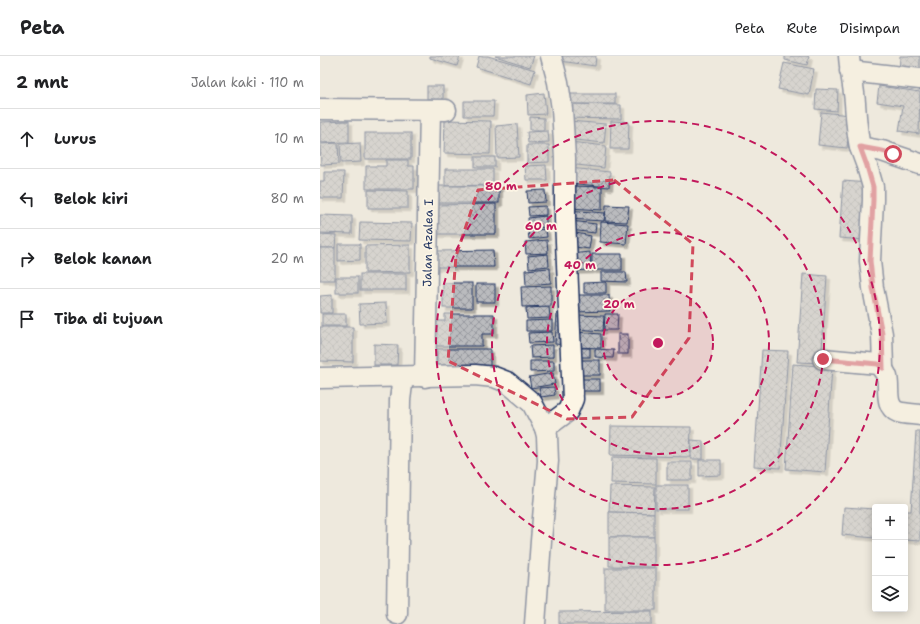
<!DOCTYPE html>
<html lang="id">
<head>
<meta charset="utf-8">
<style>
  :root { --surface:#fff; --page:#f6f6f6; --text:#202124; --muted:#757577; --line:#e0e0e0 }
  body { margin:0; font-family:"Shantell Sans",sans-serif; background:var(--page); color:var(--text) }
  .controls { position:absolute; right:12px; bottom:12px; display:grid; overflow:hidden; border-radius:4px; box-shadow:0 2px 10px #0003 }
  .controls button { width:36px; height:36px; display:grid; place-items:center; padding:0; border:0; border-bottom:1px solid var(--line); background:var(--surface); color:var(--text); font:20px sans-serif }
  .stop { position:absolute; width:12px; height:12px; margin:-9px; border:3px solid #d1495b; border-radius:50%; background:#fff }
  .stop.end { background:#d1495b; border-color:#fff; box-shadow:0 1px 4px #0008 }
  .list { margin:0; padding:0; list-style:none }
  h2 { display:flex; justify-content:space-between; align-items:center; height:52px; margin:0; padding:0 16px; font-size:17px }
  h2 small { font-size:13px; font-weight:400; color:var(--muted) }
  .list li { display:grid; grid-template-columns:26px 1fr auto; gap:12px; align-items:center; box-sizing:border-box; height:60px; padding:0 16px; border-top:1px solid var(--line) }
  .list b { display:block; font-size:15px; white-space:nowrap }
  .list em { font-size:13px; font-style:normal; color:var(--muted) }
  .icon { flex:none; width:22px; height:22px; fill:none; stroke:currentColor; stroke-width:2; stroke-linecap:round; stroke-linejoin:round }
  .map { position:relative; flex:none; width:600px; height:568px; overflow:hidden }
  header { display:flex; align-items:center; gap:24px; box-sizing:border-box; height:56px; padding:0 20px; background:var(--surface); border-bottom:1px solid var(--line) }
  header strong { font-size:19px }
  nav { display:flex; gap:22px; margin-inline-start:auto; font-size:14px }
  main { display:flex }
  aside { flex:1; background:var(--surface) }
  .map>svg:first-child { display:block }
</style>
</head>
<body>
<header>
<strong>Peta</strong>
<nav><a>Peta</a><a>Rute</a><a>Disimpan</a></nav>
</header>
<main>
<aside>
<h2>2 mnt<small>Jalan kaki · 110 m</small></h2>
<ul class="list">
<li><svg class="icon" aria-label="ahead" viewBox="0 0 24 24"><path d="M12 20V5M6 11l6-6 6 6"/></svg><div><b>Lurus</b></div><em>10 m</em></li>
<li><svg class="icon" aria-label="left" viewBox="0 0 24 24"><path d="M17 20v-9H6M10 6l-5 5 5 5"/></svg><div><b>Belok kiri</b></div><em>80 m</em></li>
<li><svg class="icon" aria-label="right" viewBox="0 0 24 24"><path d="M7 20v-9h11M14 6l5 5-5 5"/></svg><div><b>Belok kanan</b></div><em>20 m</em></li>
<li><svg class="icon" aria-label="arrive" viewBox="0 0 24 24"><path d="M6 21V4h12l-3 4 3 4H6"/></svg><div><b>Tiba di tujuan</b></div></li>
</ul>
</aside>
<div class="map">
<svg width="600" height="568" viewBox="0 0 600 568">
  <defs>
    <pattern id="building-cross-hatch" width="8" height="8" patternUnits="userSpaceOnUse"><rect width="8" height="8" fill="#babbbe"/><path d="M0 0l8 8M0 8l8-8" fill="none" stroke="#96989e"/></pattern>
    <filter id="shadow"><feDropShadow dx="3.5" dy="3.5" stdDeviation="0" flood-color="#0004"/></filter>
  </defs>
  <rect width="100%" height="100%" fill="#eee9dd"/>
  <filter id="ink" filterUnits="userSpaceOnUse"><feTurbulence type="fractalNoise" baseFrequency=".025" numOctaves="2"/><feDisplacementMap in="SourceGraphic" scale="8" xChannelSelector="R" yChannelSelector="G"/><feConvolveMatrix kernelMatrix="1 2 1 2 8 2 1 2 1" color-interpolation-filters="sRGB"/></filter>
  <g filter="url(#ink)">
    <g fill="url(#building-cross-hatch)" stroke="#1b2f5e" filter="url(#shadow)">
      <polygon points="110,0 140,0 137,10 110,2"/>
      <polygon points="159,0 168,0 215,14 211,28 156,11"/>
      <polygon points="175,0 214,0 210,11"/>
      <polygon points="234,0 276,0 275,10 233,4"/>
      <polygon points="465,0 489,0 487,9 465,4"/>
      <polygon points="580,0 600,0 600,21 579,20"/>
      <polygon points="464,7 494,13 489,39 458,33"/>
      <rect x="107" y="30" width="16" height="18"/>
      <polygon points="559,30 600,36 599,78 579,75 583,50 557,46"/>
      <polygon points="496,33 518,34 517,55 495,53"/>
      <polygon points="224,37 226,58 208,59 207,39"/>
      <rect x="245" y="38" width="50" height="10"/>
      <polygon points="144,45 174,45 173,60 144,60"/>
      <polygon points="244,48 301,49 301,63 244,62"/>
      <polygon points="501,56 530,59 527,92 498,89"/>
      <polygon points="210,61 224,62 224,74 210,74"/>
      <polygon points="125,64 171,65 170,98 124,97"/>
      <polygon points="29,65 29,86 0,87 0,66"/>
      <polygon points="248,65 286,68 284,87 246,83"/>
      <polygon points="291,65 309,66 308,93 290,93"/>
      <polygon points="197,68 199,101 177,102 176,70"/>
      <polygon points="228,75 229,86 208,87 207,76"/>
      <rect x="45" y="77" width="46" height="26"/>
      <polygon points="250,86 286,90 284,112 248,108"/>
      <polygon points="18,87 19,108 1,109 0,88"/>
      <polygon points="40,87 41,106 21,107 20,88"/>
      <polygon points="207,89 229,89 229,106 207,107"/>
      <rect x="155" y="101" width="20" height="10"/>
      <polygon points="66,104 88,104 88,110 94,110 94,133 46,133 46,110 66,110"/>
      <polygon points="226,109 227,124 206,124 205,110"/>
      <polygon points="249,112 290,116 289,131 248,127"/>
      <polygon points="125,113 173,113 173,129 125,130"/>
      <polygon points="4,116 24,116 23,142 0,142 0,125 4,125"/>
      <polygon points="523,125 549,127 545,184 519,182"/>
      <rect x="117" y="130" width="62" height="17"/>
      <polygon points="251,130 282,131 282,154 250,152"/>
      <polygon points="48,134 88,135 88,152 48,152"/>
      <polygon points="225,134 226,146 208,147 207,135"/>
      <polygon points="176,148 176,178 114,178 114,149"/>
      <polygon points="286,149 309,150 307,166 285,165"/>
      <polygon points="226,150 226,159 209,160 208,151"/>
      <polygon points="247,154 285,157 284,165 247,163"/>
      <polygon points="0,159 32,160 32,178 0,177"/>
      <polygon points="226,160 226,171 209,173 208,162"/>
      <polygon points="251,165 276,168 275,177 250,174"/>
      <polygon points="40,166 92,167 91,185 39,184"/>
      <polygon points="281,166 308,168 306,188 280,186"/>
      <polygon points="226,173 227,181 209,183 208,175"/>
      <polygon points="251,176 271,180 269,193 249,190"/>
      <polygon points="0,178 16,179 15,192 0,192"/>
      <polygon points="227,184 228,197 206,198 205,186"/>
      <polygon points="18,188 40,188 40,204 18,205"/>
      <polygon points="90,189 90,216 45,217 45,190"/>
      <rect x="0" y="192" width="15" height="32"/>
      <polygon points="173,194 174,211 115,211 115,195"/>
      <polygon points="270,196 271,214 249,215 248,198"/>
      <polygon points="228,198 229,210 209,212 208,200"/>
      <rect x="272" y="198" width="30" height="16"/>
      <polygon points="230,212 231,227 206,229 205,214"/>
      <polygon points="281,216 306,216 307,226 281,225"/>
      <rect x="40" y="218" width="46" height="16"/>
      <polygon points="483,218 507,220 501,307 477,306"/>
      <rect x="16" y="221" width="22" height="16"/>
      <polygon points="286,226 286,237 264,237 264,227"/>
      <rect x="123" y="227" width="29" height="25"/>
      <rect x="156" y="228" width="19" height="18"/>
      <polygon points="231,230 231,250 202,251 201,231"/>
      <polygon points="12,239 12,257 0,257 0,240"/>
      <polygon points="254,239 289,239 290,255 254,256"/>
      <polygon points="66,247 67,267 40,268 39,248"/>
      <polygon points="229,251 230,262 207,263 206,252"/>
      <polygon points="237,257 247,258 246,289 235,288"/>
      <rect x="2" y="258" width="24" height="12"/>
      <polygon points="125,258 174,258 174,278 162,278 162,290 112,290 112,265 125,265"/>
      <polygon points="285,258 298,258 297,274 284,274"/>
      <polygon points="256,259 284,260 283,275 255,273"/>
      <polygon points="232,264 232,275 206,275 206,265"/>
      <polygon points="0,271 33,271 33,306 0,305"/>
      <polygon points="232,276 233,286 209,287 208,277"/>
      <polygon points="255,276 281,278 281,292 255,291"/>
      <rect x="298" y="278" width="10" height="20"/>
      <polygon points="54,288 78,289 77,309 54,309"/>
      <polygon points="233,289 233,301 211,302 210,290"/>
      <rect x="253" y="292" width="17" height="9"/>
      <rect x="117" y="293" width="53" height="23"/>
      <polygon points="275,293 294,294 293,302 275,301"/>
      <polygon points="442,294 468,295 460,412 434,410"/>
      <rect x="255" y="304" width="25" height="15"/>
      <polygon points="210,305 234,305 234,315 210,316"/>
      <polygon points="473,308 512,311 505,416 466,413"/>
      <polygon points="233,317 235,328 211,332 209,321"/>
      <rect x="257" y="323" width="23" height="12"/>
      <polygon points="234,331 235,339 221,341 219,332"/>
      <polygon points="291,370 371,371 370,401 290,399"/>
      <polygon points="596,375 600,375 600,485 585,484 585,455 591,455"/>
      <polygon points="371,384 383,385 383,403 371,403"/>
      <polygon points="292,401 336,402 336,428 291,427"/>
      <polygon points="379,404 401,404 401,419 379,420"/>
      <rect x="347" y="406" width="25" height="18"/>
      <rect x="336" y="429" width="32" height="24"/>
      <polygon points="290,430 335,431 334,457 289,456"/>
      <polygon points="524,451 555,453 555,482 522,479"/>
      <polygon points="289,456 334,457 334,481 289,481"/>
      <polygon points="289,481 334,481 334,511 289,510"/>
      <rect x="285" y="512" width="51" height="42"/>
      <polygon points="332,555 332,568 239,568 239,556"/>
    </g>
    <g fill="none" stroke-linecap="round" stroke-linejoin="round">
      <g stroke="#1b2f5e" stroke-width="23">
        <g id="minor">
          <path d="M529 0C530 16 534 31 535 47 536 62 537 77 540 91L562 95 600 108"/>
          <polyline points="530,15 600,23"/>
          <polyline points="0,53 126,54"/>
          <polyline points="540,91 547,110 553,131 553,144 550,205 553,232 562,278 563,312"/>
          <path d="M503 303 558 308C562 312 565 315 567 321 570 332 564 350 578 356 584 358 594 358 600 359"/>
          <polyline points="105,321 110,54"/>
          <polyline points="0,322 155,319 174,321 187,326 212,347 225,372 227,380 228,405 221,485 215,568"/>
          <polyline points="225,372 248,355 253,343 245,163 245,102 242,53 238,26 231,0"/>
          <polyline points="77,558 80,344 83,321"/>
        </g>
      </g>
      <use href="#minor" stroke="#fcf5e5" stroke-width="20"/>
    </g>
  </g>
  <g fill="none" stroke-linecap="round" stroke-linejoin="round" filter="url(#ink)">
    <polyline stroke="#d1495b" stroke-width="5" points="503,303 558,308 563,312 562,278 553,232 550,205 553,144 553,131 547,110 540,91 562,95 573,98"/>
  </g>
  <path d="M0 0H600V568H0ZM294 124 373 188 369 282 312 361 247 363 128 305 136 200 158 134Z" fill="#eee9dd" fill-opacity=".55" fill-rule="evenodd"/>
  <path fill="none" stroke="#d1495b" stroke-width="3" stroke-dasharray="8 5" stroke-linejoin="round" d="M294 124 373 188 369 282 312 361 247 363 128 305 136 200 158 134Z"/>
  <circle cx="338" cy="287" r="55" fill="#c2185b" fill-opacity=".12"/>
  <g fill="none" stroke="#c2185b" stroke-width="2" stroke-dasharray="7 5">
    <circle cx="338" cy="287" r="55"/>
    <circle cx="338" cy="287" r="111"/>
    <circle cx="338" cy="287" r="166"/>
    <circle cx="338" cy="287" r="222"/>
  </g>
  <g text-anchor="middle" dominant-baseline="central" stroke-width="3.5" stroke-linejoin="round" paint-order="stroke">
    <g font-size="12" fill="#1b2f5e" stroke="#fcf5e5">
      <text transform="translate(108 187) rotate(-89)">Jalan Azalea I</text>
    </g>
  </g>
  <circle cx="338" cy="287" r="6" fill="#c2185b" stroke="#fcf5e5" stroke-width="2"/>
  <g font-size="12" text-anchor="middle" font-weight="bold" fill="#c2185b" stroke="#fcf5e5" stroke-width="3.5" stroke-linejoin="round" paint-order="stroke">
    <text x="181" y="134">80 m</text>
    <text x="221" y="174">60 m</text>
    <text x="260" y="213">40 m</text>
    <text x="299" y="252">20 m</text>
  </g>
</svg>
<div class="controls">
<button>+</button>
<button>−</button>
<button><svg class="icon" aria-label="layers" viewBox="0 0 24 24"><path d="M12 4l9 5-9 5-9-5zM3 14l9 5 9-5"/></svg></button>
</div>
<div class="stop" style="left:573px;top:98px"></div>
<div class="stop end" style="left:503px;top:303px"></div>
</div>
</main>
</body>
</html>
